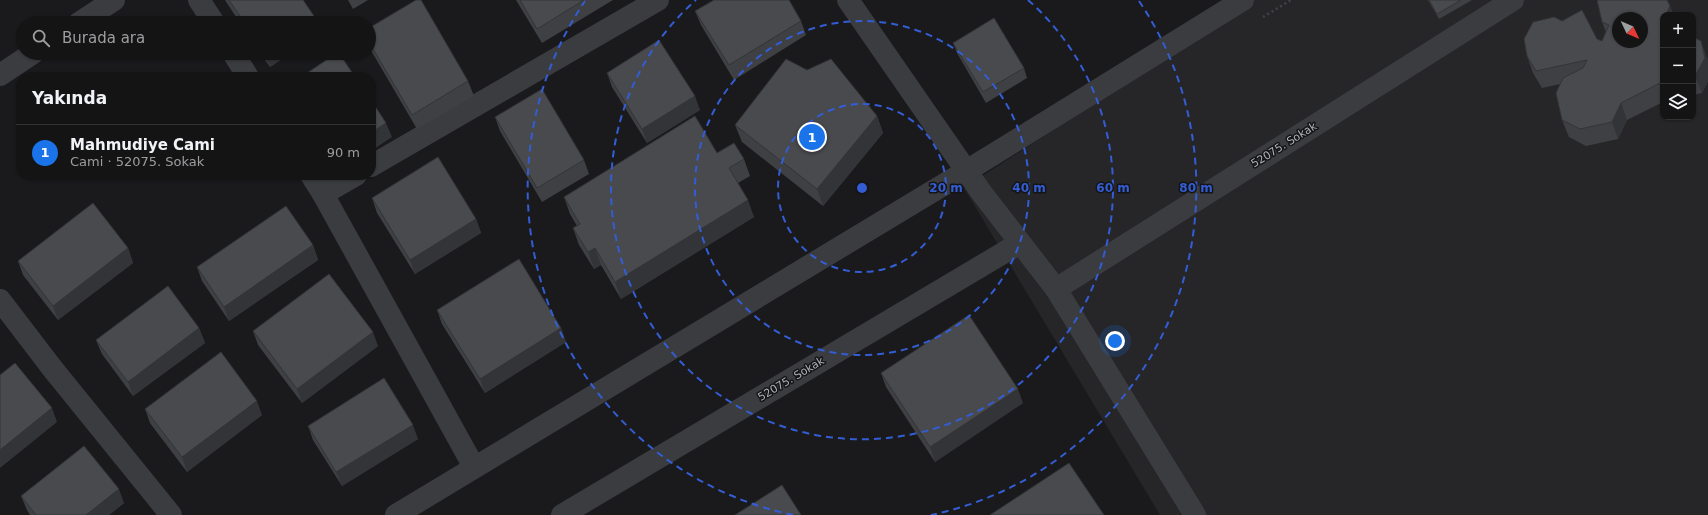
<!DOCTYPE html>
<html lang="tr">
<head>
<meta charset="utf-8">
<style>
  :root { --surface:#141415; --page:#212122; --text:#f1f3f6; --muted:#9d9ea0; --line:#333334; --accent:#1a73e8 }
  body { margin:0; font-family:"DejaVu Sans",sans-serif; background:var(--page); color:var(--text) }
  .controls { position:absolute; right:12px; top:12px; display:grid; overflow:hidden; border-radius:8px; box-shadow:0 1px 3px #0004 }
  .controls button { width:36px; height:36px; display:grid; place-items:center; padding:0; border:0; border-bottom:1px solid var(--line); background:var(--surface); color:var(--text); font:20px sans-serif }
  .compass { position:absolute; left:1612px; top:12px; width:36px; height:36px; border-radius:50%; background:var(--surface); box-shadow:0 1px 3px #0004; rotate:134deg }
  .you { position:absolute; left:1115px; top:341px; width:14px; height:14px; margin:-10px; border:3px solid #fff; border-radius:50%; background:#1a73e8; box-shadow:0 0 0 6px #1a73e833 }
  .badge { display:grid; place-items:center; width:26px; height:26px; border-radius:50%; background:var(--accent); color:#fff; font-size:13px; font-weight:700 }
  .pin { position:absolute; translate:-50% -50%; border:2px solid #fff; box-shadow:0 1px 4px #0006 }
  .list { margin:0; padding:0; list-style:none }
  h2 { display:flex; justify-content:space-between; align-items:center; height:52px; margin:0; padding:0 16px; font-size:17px }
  h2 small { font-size:13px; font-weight:400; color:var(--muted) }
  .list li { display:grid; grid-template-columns:26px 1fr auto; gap:12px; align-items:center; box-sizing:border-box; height:56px; padding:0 16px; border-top:1px solid var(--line) }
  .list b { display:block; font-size:15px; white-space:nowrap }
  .list p { margin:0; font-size:13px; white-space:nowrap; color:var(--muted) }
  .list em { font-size:13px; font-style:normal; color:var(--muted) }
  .icon { flex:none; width:22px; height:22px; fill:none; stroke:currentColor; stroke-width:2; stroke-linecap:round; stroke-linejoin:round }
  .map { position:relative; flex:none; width:1708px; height:515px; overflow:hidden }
  .search { position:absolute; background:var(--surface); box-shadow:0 1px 3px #0004; left:16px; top:16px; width:360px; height:44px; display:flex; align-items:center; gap:10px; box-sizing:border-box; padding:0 14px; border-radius:22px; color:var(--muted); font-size:15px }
  .panel { position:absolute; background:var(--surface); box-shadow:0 1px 3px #0004; left:16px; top:72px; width:360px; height:108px; border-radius:16px }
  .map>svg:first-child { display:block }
</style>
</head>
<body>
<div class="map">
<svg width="1708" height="515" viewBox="0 0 1708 515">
  <rect width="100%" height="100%" fill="#1a1a1c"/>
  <path fill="#262629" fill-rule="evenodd" d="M1253 0H1708V515H1160L964 188ZM1663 15H1693V117H1663ZM1618 18H1642V42H1618Z"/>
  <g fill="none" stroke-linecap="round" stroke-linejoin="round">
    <polyline stroke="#424347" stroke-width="2.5" stroke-dasharray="2 3" stroke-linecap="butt" points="1263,17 1291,0"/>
    <g stroke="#3b3c40" stroke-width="22">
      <polyline points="199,0 214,23"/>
      <polyline points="848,0 981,192 1056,289 1195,515"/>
      <polyline points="79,23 114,0"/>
      <polyline points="233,53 248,77"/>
      <polyline points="0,75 33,53"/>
      <polyline points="371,166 658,0"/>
      <polyline points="311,175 323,194 474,467"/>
      <polyline points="323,194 356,175"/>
      <polyline points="1056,289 1513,0"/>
      <polyline points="0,300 52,368 171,515"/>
      <polyline points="562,515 1020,243"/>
    </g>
    <polyline stroke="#3b3c40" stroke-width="22" points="396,515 968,170 1243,0"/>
  </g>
  <g fill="#3f4043">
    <polygon points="225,0 303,0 316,19 317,23 240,23"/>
    <polygon points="348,0 368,0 353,9"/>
    <polygon points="516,0 613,0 542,43"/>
    <polygon points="1428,0 1472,0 1439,19"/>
    <polygon points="695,11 801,21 806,35 734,80 701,25"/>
    <polygon points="1663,15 1663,102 1627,120 1618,139 1586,146 1569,137 1562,120 1560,84 1542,88 1533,73 1527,56 1597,39 1602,41 1606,32 1602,22"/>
    <polygon points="369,28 468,81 474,96 417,129 369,47"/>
    <polygon points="1693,37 1707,58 1708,60 1708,81 1702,93 1693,95"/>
    <polygon points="953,43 1024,68 1027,78 986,103 957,53"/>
    <polygon points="260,53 291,53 270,67"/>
    <polygon points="607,73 700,110 647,143 612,87"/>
    <polygon points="877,116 883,133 823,206 742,142 735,125"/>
    <polygon points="495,117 584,160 589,174 542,202 500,131"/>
    <polygon points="717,153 744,159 750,176 738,183 754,217 621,299 601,265 594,269 579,245 573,228 577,226 570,214 564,197"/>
    <polygon points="372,198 476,219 481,233 415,274 377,213"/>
    <polygon points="313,245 318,260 229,321 202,281 197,267"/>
    <polygon points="128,248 133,263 58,320 23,275 18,261"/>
    <polygon points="437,310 561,328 566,342 485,393 442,324"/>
    <polygon points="199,328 205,343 133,396 102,354 96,340"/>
    <polygon points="253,331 378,346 302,403 258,345"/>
    <polygon points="881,373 1023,403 935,462 886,387"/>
    <polygon points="145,409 262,415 187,472 150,423"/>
    <polygon points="308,426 418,439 342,486 313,440"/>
    <polygon points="21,496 124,503 109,515 30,515 27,510"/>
  </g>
  <g fill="#333437">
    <polygon points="1670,6 1674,15 1666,15"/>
    <polygon points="316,19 317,23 310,23"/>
    <polygon points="1701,41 1708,60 1708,81 1702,93 1695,76"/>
    <polygon points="264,53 291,53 270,67"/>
    <polygon points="695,96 700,110 647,143 642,129"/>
    <polygon points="1621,103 1627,120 1618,139 1612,122"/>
    <polygon points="877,116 883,133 823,206 817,189"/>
    <polygon points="386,123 392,137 371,151 371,133"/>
    <polygon points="748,200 754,217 621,299 615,282"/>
    <polygon points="476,219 481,233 415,274 410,260"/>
    <polygon points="313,245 318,260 229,321 224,307"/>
    <polygon points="128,248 133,263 58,320 53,306"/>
    <polygon points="595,248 601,265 594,269 588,252"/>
    <polygon points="199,328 205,343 133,396 128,382"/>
    <polygon points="561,328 566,342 485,393 480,379"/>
    <polygon points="373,332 378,346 302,403 297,389"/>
    <polygon points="1018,389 1023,403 935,462 930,447"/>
    <polygon points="257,401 262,415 187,472 182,457"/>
    <polygon points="52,408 57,422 0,468 0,450"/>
    <polygon points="413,425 418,439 342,486 336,472"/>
    <polygon points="119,489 124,503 109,515 86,515"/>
  </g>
  <g fill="#494a4e" stroke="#333437" fill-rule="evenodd">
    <polygon points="229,0 303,0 316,19 310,23 245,23"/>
    <polygon points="416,0 421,0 468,81 412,115 369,42 369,28"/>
    <polygon points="520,0 584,0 537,29"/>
    <polygon points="714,0 789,0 801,21 729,65 695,11"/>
    <polygon points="1429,0 1461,0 1437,14"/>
    <path d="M1597 0H1667L1670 6 1666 15H1663V20L1661 24 1663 26V83L1658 84 1621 103 1612 122 1580 129 1562 120 1556 93 1563 78 1583 68 1587 60 1536 71 1527 56 1524 39 1533 22 1554 17 1562 21 1582 10 1597 39 1602 41 1609 25 1602 22ZM1618 18H1642V42H1618Z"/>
    <polygon points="994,18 1024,68 983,92 953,43"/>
    <polygon points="1693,37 1701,41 1705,58 1695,76 1693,76"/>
    <polygon points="659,40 695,96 642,129 607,73"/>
    <polygon points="337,53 339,53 355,77 301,77"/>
    <polygon points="786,59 807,70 831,59 877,116 817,189 735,125"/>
    <polygon points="542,89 584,160 537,188 495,117"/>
    <polygon points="371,100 386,123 371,133"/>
    <polygon points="695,116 717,153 734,143 744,159 729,168 748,200 615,282 595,248 588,252 573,228 580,224 564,197"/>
    <polygon points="438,157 476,219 410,260 372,198"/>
    <polygon points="93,203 128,248 53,306 18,261"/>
    <polygon points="286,206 313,245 224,307 197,267"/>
    <polygon points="519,259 561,328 480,379 437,310"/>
    <polygon points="329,274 373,332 297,389 253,331"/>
    <polygon points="168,286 199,328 128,382 96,340"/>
    <polygon points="969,315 1018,389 930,447 881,373"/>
    <polygon points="221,352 257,401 182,457 145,409"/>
    <polygon points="15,363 52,408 0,450 0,375"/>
    <polygon points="384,378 413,425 336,472 308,426"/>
    <polygon points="84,446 119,489 86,515 36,515 21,496"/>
    <polygon points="1069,463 1104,515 990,515"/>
    <polygon points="782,485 801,515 735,515"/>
  </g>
  <g fill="none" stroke="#335dd4" stroke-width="2" stroke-dasharray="7 5">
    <circle cx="862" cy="188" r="84"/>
    <circle cx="862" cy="188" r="167"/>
    <path d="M1028 0A251 251 0 1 1 696 0"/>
    <path d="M793 515A334 334 0 0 1 585 1M1139 1A334 334 0 0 1 931 515"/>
  </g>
  <g text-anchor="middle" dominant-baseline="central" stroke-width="3" stroke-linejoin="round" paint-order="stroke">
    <g font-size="11" fill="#aeb2ba" stroke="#151517">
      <text transform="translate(1284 145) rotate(-32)">52075. Sokak</text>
      <text transform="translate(791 379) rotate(-31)">52075. Sokak</text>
    </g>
  </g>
  <circle cx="862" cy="188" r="6" fill="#335dd4" stroke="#151517" stroke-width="2"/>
  <g font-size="12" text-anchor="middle" font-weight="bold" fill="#335dd4" stroke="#151517" stroke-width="3" stroke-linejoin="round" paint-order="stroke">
    <text x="946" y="192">20 m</text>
    <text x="1029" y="192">40 m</text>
    <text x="1113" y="192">60 m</text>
    <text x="1196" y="192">80 m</text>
  </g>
</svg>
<div class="controls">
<button>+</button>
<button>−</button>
<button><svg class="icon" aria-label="layers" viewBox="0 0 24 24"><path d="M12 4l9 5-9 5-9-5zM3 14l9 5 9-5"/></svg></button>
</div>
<svg class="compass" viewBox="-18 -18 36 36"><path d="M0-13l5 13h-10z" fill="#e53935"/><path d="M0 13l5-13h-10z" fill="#9d9ea0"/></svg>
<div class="you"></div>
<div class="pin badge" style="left:812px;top:137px">1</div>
<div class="search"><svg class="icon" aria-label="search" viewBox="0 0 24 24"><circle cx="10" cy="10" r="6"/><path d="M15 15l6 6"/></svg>Burada ara</div>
<section class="panel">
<h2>Yakında<small></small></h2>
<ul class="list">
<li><span class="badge">1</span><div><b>Mahmudiye Cami</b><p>Cami · 52075. Sokak</p></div><em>90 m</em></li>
</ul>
</section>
</div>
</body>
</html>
